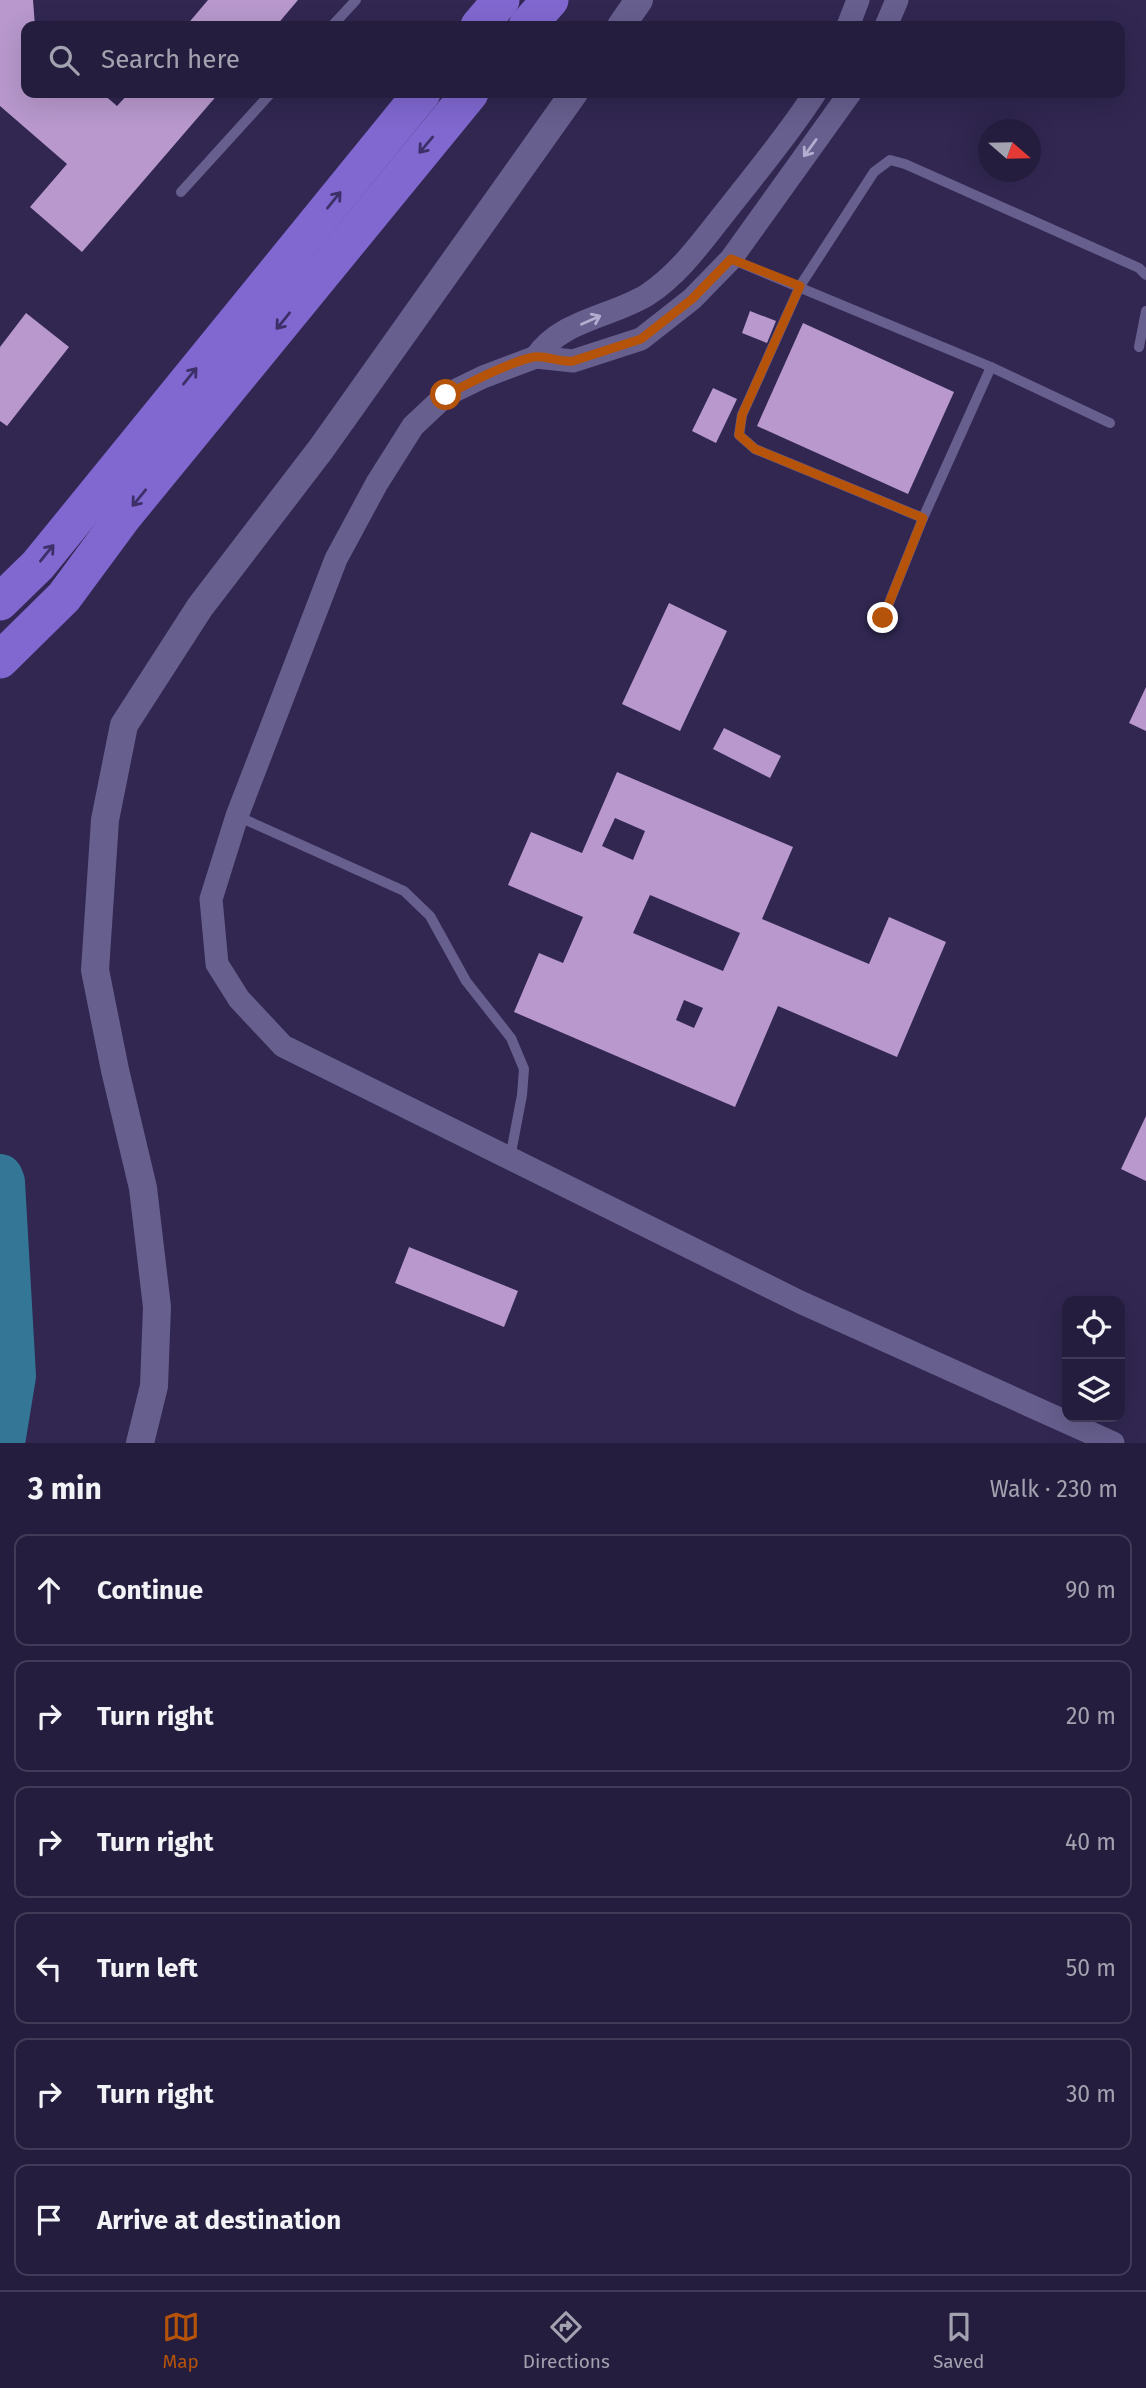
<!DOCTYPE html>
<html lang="en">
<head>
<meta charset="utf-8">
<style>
  :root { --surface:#251d3d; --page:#312a48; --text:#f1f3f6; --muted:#a3a2b0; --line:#423b57; --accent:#b45309 }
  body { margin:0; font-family:"Fira Sans",sans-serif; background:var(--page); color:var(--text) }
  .controls { position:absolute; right:21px; bottom:21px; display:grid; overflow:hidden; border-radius:14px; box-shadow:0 7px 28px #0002 }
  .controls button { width:63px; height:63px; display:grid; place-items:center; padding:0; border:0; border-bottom:2px solid var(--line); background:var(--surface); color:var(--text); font:35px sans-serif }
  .compass { position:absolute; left:978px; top:119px; width:63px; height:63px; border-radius:50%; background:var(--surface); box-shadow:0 7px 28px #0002; rotate:110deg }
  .stop { position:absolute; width:21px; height:21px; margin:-16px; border:5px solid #b45309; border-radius:50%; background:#fff }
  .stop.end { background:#b45309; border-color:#fff; box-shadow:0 2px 7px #0008 }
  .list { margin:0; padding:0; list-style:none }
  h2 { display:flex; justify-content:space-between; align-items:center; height:91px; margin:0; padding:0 28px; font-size:30px }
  h2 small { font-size:23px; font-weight:400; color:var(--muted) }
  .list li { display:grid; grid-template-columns:46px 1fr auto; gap:21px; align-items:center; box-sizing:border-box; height:112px; margin:0 14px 14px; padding:0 14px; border:2px solid var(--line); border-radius:14px }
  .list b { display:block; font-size:26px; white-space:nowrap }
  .list em { font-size:23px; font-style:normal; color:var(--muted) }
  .icon { flex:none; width:38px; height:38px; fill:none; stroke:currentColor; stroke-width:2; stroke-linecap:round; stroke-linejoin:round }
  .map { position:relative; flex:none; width:1146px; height:1443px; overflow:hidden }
  .search { position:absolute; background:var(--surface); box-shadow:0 7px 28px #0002; left:21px; right:21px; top:21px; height:77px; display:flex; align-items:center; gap:18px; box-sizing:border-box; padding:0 24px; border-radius:14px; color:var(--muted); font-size:26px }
  .sheet { height:847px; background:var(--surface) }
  nav { display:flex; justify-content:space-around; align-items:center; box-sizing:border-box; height:98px; border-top:2px solid var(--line); background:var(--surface); font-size:19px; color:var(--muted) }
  nav a { display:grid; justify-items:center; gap:4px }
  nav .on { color:var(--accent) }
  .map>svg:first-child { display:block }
</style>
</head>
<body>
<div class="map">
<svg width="1146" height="1443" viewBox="0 0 1146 1443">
  <rect width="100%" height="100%" fill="#312751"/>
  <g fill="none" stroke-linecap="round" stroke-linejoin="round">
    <polyline stroke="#337695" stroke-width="46" points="0,1177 2,1182 13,1376 2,1443"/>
  </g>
  <g fill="#b898cd" fill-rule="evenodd">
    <polygon points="0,0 33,0 35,26 26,26 26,93 102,93 117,106 129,93 219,93 82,252 30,207 67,164 0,106"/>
    <polygon points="208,0 298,0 276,26 186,26"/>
    <polygon points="750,311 776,321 767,343 742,333"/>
    <polygon points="26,313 69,347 7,426 0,421 0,347"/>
    <polygon points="803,323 954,392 908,494 757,426"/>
    <polygon points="713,388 737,399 716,443 692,431"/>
    <polygon points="669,603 727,631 680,731 622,704"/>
    <polygon points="1146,687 1146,731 1129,723"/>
    <polygon points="724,728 781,756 770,778 713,749"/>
    <path d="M617 772 793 847 762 919 869 964 889 917 946 942 897 1057 778 1006 735 1107 514 1012 539 953 563 963 583 917 508 885 531 832 582 853ZM615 818 645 831 633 860 602 846ZM650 895 740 933 723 971 633 933ZM684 1000 703 1008 694 1028 676 1020Z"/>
    <polygon points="1146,1116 1146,1181 1121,1169"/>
    <polygon points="409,1247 518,1291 504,1327 395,1283"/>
  </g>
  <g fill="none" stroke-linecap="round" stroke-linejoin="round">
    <g stroke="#675f8e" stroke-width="10">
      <polyline points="332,26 356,0"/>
      <polyline points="181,192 271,93"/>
      <polyline points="731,259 991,367 1110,423"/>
      <polyline points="1139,347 1146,311"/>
      <polyline points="923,518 755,449 739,435 742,415 800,286 874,172 890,160 905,164 1139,268 1146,275"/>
      <polyline points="883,618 923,518 991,367"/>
      <polyline points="237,816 404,891 430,916 466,981 511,1038 524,1069 522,1095 510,1158"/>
    </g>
    <g stroke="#675f8e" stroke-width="23">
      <polyline points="848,26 858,0"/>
      <polyline points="886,26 897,0"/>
      <polyline points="850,93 731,259 692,299 641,339 573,361 536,357 483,377 446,395 413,426 377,483 336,559 237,816 211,899 217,964 239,999 283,1046 800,1302 1113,1443"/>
      <path d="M536 357C561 320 611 317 647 295 682 272 705 237 731 205 760 168 790 132 815 93"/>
    </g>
    <g stroke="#675f8e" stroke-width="28">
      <polyline points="621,26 639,0"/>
      <polyline points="140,1443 154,1386 157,1307 143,1188 115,1070 95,970 105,820 124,725 200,607 321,449 574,93"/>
    </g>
    <g stroke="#8068d0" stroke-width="37">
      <polyline points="479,26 501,0"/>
      <polyline points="527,26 550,0"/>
      <polyline points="0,602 38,565 422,93"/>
      <polyline points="0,660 64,597 123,517 470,93"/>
    </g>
  </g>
  <defs><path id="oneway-shaft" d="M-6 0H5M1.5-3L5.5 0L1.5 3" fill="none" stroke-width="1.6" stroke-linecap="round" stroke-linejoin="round" transform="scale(1.75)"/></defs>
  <g stroke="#3d3068">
    <use href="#oneway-shaft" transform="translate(426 145) rotate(130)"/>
    <use href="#oneway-shaft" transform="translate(334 200) rotate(-51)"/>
    <use href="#oneway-shaft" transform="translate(283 321) rotate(129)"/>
    <use href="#oneway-shaft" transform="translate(190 376) rotate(-51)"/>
    <use href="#oneway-shaft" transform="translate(139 498) rotate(129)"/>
    <use href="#oneway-shaft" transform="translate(47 553) rotate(-51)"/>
  </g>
  <g stroke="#b3add0">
    <use href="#oneway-shaft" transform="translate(810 148) rotate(126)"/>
    <use href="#oneway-shaft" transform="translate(591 320) rotate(-24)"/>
  </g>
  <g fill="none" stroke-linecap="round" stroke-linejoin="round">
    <path stroke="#b45309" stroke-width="9" d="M446 395C469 383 509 362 534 357 546 355 560 363 573 361L641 339 692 299 731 259 800 286 742 415 739 435 755 449 923 518 883 618"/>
  </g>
</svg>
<div class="controls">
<button><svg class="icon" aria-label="locate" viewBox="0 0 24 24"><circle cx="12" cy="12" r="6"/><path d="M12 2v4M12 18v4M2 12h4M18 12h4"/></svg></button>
<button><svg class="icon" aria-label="layers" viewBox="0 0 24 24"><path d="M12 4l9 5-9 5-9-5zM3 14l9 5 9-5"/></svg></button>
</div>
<svg class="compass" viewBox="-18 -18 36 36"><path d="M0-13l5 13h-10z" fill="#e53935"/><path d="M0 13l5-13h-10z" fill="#a3a2b0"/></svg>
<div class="stop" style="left:446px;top:395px"></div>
<div class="stop end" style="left:883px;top:618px"></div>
<div class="search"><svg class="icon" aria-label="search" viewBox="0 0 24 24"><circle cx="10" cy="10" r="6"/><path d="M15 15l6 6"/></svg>Search here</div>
</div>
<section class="sheet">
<h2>3 min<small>Walk · 230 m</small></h2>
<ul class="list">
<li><svg class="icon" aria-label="ahead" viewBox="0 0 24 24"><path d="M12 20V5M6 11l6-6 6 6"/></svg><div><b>Continue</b></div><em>90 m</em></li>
<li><svg class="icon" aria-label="right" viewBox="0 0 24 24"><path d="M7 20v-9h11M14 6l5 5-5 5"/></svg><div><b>Turn right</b></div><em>20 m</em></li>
<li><svg class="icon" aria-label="right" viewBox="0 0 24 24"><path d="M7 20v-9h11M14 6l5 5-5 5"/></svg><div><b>Turn right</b></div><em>40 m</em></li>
<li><svg class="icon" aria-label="left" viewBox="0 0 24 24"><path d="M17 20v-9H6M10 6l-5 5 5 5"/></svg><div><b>Turn left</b></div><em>50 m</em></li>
<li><svg class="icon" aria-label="right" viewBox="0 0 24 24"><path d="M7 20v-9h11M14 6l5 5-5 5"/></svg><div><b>Turn right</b></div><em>30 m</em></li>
<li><svg class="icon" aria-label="arrive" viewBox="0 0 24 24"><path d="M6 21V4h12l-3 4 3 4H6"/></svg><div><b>Arrive at destination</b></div></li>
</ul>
</section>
<nav>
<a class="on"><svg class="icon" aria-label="map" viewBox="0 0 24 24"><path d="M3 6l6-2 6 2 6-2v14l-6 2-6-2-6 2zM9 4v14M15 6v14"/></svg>Map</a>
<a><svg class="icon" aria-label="directions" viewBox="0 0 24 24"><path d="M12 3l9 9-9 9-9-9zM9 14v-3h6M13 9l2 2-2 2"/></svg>Directions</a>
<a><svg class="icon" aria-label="saved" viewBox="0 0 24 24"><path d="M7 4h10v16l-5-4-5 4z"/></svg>Saved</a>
</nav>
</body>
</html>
